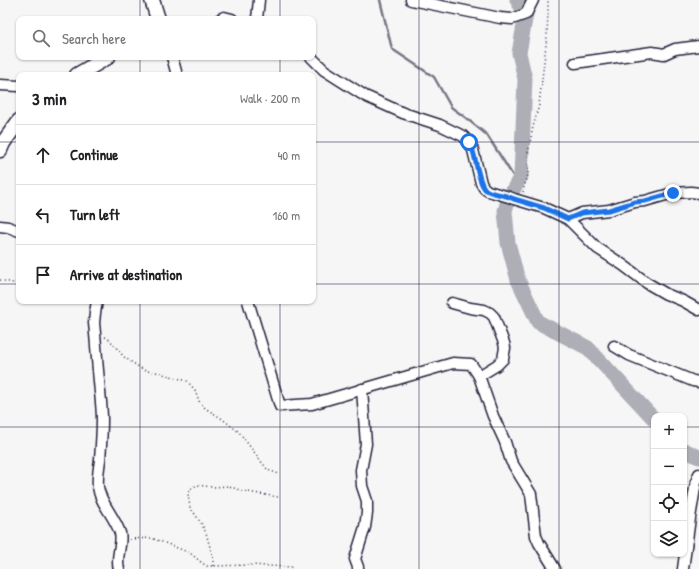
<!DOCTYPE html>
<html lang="en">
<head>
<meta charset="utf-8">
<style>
  :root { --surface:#fff; --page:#f2f2f2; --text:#202124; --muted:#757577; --line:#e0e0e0 }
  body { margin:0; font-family:"Patrick Hand",sans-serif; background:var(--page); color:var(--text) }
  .controls { position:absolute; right:12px; bottom:12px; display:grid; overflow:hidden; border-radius:8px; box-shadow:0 1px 3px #0004 }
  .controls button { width:36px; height:36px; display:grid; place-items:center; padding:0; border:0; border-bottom:1px solid var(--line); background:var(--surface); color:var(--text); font:20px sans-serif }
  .stop { position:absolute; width:12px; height:12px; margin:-9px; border:3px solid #1a73e8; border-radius:50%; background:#fff }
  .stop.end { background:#1a73e8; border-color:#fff; box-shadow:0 1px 4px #0008 }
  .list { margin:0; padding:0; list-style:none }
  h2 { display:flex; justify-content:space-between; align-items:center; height:52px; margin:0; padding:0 16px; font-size:17px }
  h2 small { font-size:13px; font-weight:400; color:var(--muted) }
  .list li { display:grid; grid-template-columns:26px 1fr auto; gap:12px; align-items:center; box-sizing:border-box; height:60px; padding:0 16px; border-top:1px solid var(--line) }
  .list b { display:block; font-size:15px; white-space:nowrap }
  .list em { font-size:13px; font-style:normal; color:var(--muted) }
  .icon { flex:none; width:22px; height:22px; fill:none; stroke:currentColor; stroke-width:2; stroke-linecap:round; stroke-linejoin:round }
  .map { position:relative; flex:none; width:699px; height:569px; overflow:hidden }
  .search { position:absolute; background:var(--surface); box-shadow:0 1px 3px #0004; left:16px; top:16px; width:300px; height:44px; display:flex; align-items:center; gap:10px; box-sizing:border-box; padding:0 14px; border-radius:8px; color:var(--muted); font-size:15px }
  .panel { position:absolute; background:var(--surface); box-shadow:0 1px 3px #0004; left:16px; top:72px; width:300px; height:232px; border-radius:8px }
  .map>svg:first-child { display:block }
</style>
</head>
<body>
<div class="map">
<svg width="699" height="569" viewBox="0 0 699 569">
  <rect width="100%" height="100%" fill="#f6f6f7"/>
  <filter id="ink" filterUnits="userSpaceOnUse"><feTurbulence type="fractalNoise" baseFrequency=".025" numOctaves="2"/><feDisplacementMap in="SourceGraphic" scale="8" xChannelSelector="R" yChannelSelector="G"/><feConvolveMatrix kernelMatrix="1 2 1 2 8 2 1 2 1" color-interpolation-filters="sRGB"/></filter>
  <g filter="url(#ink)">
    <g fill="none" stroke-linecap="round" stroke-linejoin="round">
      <polyline stroke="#767685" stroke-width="2.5" points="380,0 392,49 434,77 451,107 466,118 487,135 517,182"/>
      <g stroke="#aeaeb7" stroke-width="15">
        <polyline points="517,0 526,14 519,53 525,79 521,176 509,197 505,211 508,243 518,280 538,322 588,348 654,419"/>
        <polyline points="684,450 699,457"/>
      </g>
      <g stroke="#22223b" stroke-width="13">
        <g id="street">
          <polyline points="411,0 500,18 512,19 526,14 533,0"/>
          <polyline points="220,19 224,17 232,19"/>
          <polyline points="257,19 259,0"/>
          <polyline points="172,57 177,75"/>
          <polyline points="311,57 324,70 365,96 403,113 440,125 463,136 469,142 473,150 481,183 484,188 488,191 509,197 514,199 544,208 568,219 597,248 623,265 647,283 666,294 683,301 699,310"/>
          <polyline points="575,63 652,52 664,54 675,49 699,46"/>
          <polyline points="0,85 19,86"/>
          <polyline points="568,219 582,213 609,210 635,202 645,201 673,193 691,192 699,193"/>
          <polyline points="0,226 8,227 19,231"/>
          <path d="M97 301 95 313 94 323C96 342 97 362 99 381 100 394 102 407 102 420 102 433 101 446 100 460 99 468 97 478 98 487 100 503 115 517 120 533 123 545 115 557 119 569"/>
          <polyline points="248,301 280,406 312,404 453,363 471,364 479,376 493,416 505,442 511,461 531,494 536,536 539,543 555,569"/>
          <polyline points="452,303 470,308 484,310 490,313 494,317 504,343 505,348 503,359 497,365 479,376"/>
          <polyline points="614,346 629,355 693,381 699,382"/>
          <polyline points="358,569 358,567 355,559 365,527 367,513 367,501 362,486 361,470 366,444 362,389"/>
          <polyline points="683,569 690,518 696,482 699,474"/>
        </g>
      </g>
      <g stroke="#22223b" stroke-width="17">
        <g id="secondary">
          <polyline points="152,0 158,19"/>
          <polyline points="77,75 108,57"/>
          <polyline points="0,150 3,143 19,121"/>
        </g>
      </g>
      <g stroke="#22223b" stroke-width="1.5" stroke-dasharray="1 3" stroke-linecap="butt">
        <polyline points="523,192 524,187 527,179 528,174 528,153 533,127 539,105 547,36 548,12 548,0"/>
        <polyline points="0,280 13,283 19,282"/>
        <polyline points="105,337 110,340 124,357 139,367 146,371 156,372 174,377 187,381 195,390 199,401 205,408 221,418 239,432 263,464 268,470 279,474"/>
        <polyline points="130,539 151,538 165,543 190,553 202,563 207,566 252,565 268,566 293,567"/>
        <polyline points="213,566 213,558 206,533 201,523 190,507 188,494 192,488 197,485 213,487 229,486 242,491 278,497"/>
      </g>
      <use href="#street" stroke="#fff" stroke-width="10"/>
      <use href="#secondary" stroke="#fff" stroke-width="14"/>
    </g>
  </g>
  <g fill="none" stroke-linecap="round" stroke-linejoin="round" filter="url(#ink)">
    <path stroke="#1a73e8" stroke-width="5" d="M469 142C470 145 472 148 473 151 476 160 479 185 486 190 494 195 505 194 514 199L544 208 568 219 582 213 609 210 635 202 645 201 673 193"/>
  </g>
  <path fill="none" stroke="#22223b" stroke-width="1" stroke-opacity="0.55" d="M140 0V19M280 0V19M419 0V569M559 0V569M140 57V75M280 57V75M0 142H19M313 142H699M0 284H19M313 284H699M140 301V569M280 301V569M0 427H654M684 427H699"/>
</svg>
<div class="controls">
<button>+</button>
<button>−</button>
<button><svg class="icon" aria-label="locate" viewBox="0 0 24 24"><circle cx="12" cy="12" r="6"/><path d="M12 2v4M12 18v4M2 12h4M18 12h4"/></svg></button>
<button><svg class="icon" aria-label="layers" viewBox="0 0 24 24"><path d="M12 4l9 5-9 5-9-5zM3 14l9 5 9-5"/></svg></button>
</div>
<div class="stop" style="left:469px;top:142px"></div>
<div class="stop end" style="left:673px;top:193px"></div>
<div class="search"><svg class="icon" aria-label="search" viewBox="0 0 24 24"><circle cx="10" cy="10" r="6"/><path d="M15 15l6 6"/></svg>Search here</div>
<section class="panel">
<h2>3 min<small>Walk · 200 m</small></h2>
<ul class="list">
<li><svg class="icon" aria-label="ahead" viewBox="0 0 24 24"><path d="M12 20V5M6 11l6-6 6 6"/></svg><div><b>Continue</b></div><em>40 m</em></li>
<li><svg class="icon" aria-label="left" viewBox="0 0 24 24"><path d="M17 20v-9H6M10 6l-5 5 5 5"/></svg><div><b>Turn left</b></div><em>160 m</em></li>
<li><svg class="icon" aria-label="arrive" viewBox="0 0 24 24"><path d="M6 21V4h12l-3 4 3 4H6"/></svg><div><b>Arrive at destination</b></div></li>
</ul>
</section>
</div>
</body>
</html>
